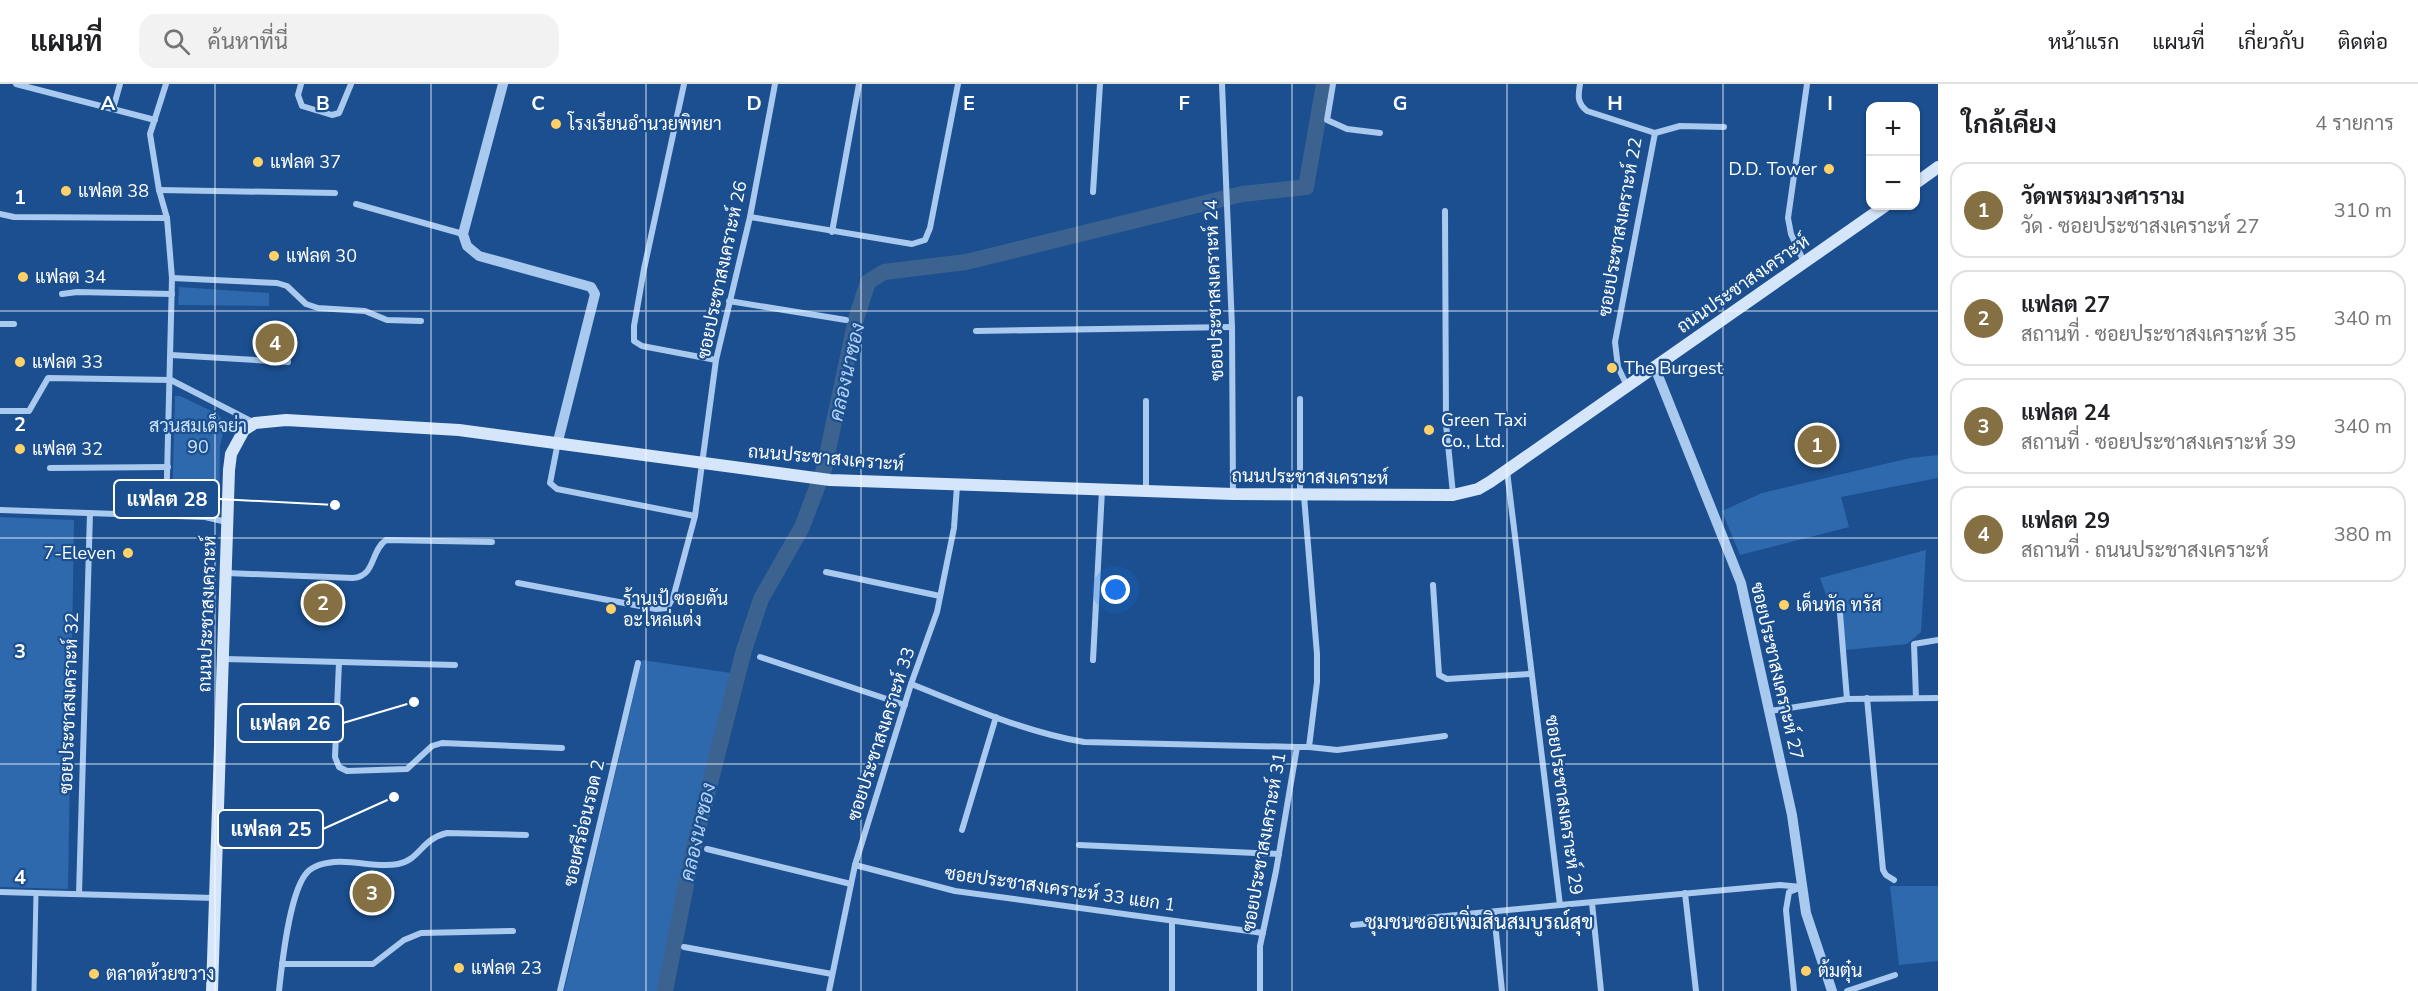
<!DOCTYPE html>
<html lang="th">
<head>
<meta charset="utf-8">
<style>
  :root { --surface:#fff; --page:#f2f2f2; --text:#202124; --muted:#757577; --line:#e0e0e0; --accent:#847042 }
  body { margin:0; font-family:"Nunito Sans",Sarabun,sans-serif; background:var(--page); color:var(--text) }
  .controls { position:absolute; right:18px; top:18px; display:grid; overflow:hidden; border-radius:12px; box-shadow:0 2px 4px #0004 }
  .controls button { width:54px; height:54px; display:grid; place-items:center; padding:0; border:0; border-bottom:2px solid var(--line); background:var(--surface); color:var(--text); font:30px sans-serif }
  .you { position:absolute; left:1116px; top:506px; width:21px; height:21px; margin:-15px; border:4px solid #fff; border-radius:50%; background:#1a73e8; box-shadow:0 0 0 9px #1a73e833 }
  .badge { display:grid; place-items:center; width:39px; height:39px; border-radius:50%; background:var(--accent); color:#fff; font-size:20px; font-weight:700 }
  .pin { position:absolute; translate:-50% -50%; border:3px solid #fff; box-shadow:0 2px 6px #0006 }
  .list { margin:0; padding:0; list-style:none }
  h2 { display:flex; justify-content:space-between; align-items:center; height:78px; margin:0; padding:0 24px; font-size:26px }
  h2 small { font-size:20px; font-weight:400; color:var(--muted) }
  .list li { display:grid; grid-template-columns:39px 1fr auto; gap:18px; align-items:center; box-sizing:border-box; height:96px; margin:0 12px 12px; padding:0 12px; border:2px solid var(--line); border-radius:18px }
  .list b { display:block; font-size:22px; white-space:nowrap }
  .list p { margin:0; font-size:20px; white-space:nowrap; color:var(--muted) }
  .list em { font-size:20px; font-style:normal; color:var(--muted) }
  .icon { flex:none; width:33px; height:33px; fill:none; stroke:currentColor; stroke-width:2; stroke-linecap:round; stroke-linejoin:round }
  .map { position:relative; flex:none; width:1938px; height:907px; overflow:hidden }
  header { display:flex; align-items:center; gap:36px; box-sizing:border-box; height:84px; padding:0 30px; background:var(--surface); border-bottom:2px solid var(--line) }
  header strong { font-size:28px }
  nav { display:flex; gap:33px; margin-inline-start:auto; font-size:21px }
  .search { width:420px; height:54px; background:var(--page); display:flex; align-items:center; gap:15px; box-sizing:border-box; padding:0 21px; border-radius:18px; color:var(--muted); font-size:22px }
  main { display:flex }
  aside { flex:1; background:var(--surface) }
  .map>svg:first-child { display:block }
</style>
</head>
<body>
<header>
<strong>แผนที่</strong>
<div class="search"><svg class="icon" aria-label="search" viewBox="0 0 24 24"><circle cx="10" cy="10" r="6"/><path d="M15 15l6 6"/></svg>ค้นหาที่นี่</div>
<nav><a>หน้าแรก</a><a>แผนที่</a><a>เกี่ยวกับ</a><a>ติดต่อ</a></nav>
</header>
<main>
<div class="map">
<svg width="1938" height="907" viewBox="0 0 1938 907">
  <rect width="100%" height="100%" fill="#1b4f8f"/>
  <g fill="#2e69ad">
    <polygon points="179,203 269,209 269,222 178,221"/>
    <polygon points="175,312 180,312 218,330 225,340 220,362 219,422 214,427 172,425"/>
    <polygon points="1938,371 1938,394 1841,413 1849,443 1740,471 1722,427 1762,409 1910,374"/>
    <polygon points="0,433 74,436 68,805 0,803"/>
    <polygon points="1926,466 1921,548 1907,560 1846,566 1841,515 1828,517 1820,494"/>
    <polygon points="642,576 731,589 659,907 564,907"/>
    <polygon points="1890,802 1938,802 1938,877 1899,881"/>
  </g>
  <g fill="none" stroke-linecap="round" stroke-linejoin="round">
    <polyline stroke="#3c6290" stroke-width="16" points="665,907 693,766 744,566 761,515 802,443 824,385 856,235 868,198 884,188 966,178 1242,110 1306,103 1324,0"/>
    <polyline stroke="#a9c9ee" stroke-width="5" points="34,907 36,809"/>
    <g stroke="#a9c9ee" stroke-width="6">
      <polyline points="16,0 155,36"/>
      <polyline points="166,0 150,50 159,106 167,134 172,194 166,431"/>
      <polyline points="301,0 298,11 302,22 332,31 339,29 351,0"/>
      <polyline points="684,0 644,185 634,242 634,257 642,262 716,276"/>
      <polyline points="1222,0 1232,243 1233,410"/>
      <polyline points="1333,0 1327,36 1347,45 1380,49"/>
      <path d="M1580 0C1578 12 1577 19 1587 27L1655 49 1615 258 1618 283 1627 302"/>
      <polyline points="113,25 120,0"/>
      <polyline points="1655,49 1680,42 1724,43"/>
      <polyline points="159,106 335,109"/>
      <polyline points="1093,108 1100,0"/>
      <polyline points="356,120 463,150"/>
      <polyline points="1445,127 1446,340 1453,410"/>
      <polyline points="0,130 14,133 167,134"/>
      <polyline points="750,133 912,160 925,156 930,144 958,0"/>
      <polyline points="832,148 859,0"/>
      <polyline points="1804,178 1791,150 1788,134 1807,0"/>
      <polyline points="172,194 277,199 287,202 306,220 318,224 365,227 387,236 421,237"/>
      <polyline points="62,210 77,208 172,210"/>
      <polyline points="729,217 846,236"/>
      <polyline points="0,240 14,240"/>
      <polyline points="976,247 1232,243"/>
      <polyline points="171,271 288,278"/>
      <polyline points="0,327 29,327 48,294 171,296 255,339"/>
      <polyline points="558,358 550,399 557,405 695,432"/>
      <polyline points="50,384 168,383"/>
      <polyline points="1507,387 1560,821 1780,801 1802,803"/>
      <polyline points="1146,407 1146,317"/>
      <polyline points="1300,411 1300,315"/>
      <polyline points="0,426 205,433 227,438"/>
      <polyline points="826,488 940,512"/>
      <path d="M226 489 353 494C376 492 370 467 386 456L492 458"/>
      <polyline points="518,499 656,525 667,524 673,514 695,432 716,276 750,133 775,0"/>
      <polyline points="1433,501 1439,591 1447,595 1530,590"/>
      <polyline points="1839,517 1847,615"/>
      <polyline points="760,573 905,621"/>
      <polyline points="224,575 455,581"/>
      <polyline points="1093,576 1102,406"/>
      <polyline points="339,578 335,673 339,683 347,687 407,685 432,662 442,659 562,664"/>
      <path d="M911 600C967 622 1024 648 1084 658L1297 663"/>
      <polyline points="1867,614 1883,786 1886,791 1894,796"/>
      <polyline points="1916,614 1914,560 1938,556"/>
      <polyline points="1770,627 1847,615 1938,614"/>
      <polyline points="1309,663 1337,666 1445,652"/>
      <polyline points="962,746 996,633"/>
      <polyline points="1079,761 1279,770"/>
      <polyline points="707,765 851,800"/>
      <polyline points="855,781 955,807 1263,849"/>
      <polyline points="0,808 215,814"/>
      <polyline points="1685,809 1696,907"/>
      <polyline points="79,810 90,429"/>
      <polyline points="1592,819 1601,907"/>
      <polyline points="1494,829 1502,907"/>
      <polyline points="1353,841 1560,821"/>
      <polyline points="684,863 832,890"/>
      <polyline points="282,880 373,880 404,856 421,849 513,847"/>
      <path d="M279 907C282 879 289 813 305 791 311 782 324 779 334 778 355 776 377 784 398 780 420 776 421 755 447 749L526 751"/>
      <polyline points="560,907 638,579"/>
      <polyline points="829,907 855,781 911,600 937,528 954,444 957,402"/>
      <polyline points="1172,907 1172,837"/>
      <polyline points="1260,907 1260,862 1276,787 1297,663 1309,663 1317,598 1317,570 1304,412"/>
      <polyline points="1794,907 1786,826 1789,808 1802,803"/>
      <polyline points="1847,907 1895,891"/>
    </g>
    <g stroke="#a9c9ee" stroke-width="10">
      <polyline points="503,0 463,150 467,162 479,172 584,201 591,203 595,210 558,357"/>
      <polyline points="1655,284 1741,499 1792,731 1806,829 1832,907"/>
    </g>
    <g stroke="#d6e6fa" stroke-width="12">
      <polyline points="1916,99 1938,83"/>
      <polyline points="212,907 229,386 231,370 244,346 255,339 286,336 459,346 830,396 1233,410 1453,411 1478,405 1490,398 1885,122"/>
    </g>
  </g>
  <path fill="none" stroke="#fff" stroke-width="1.5" stroke-opacity="0.55" d="M215 0V907M431 0V907M646 0V907M861 0V907M1077 0V907M1292 0V907M1507 0V907M1723 0V907M0 227H1938M0 454H1938M0 680H1938"/>
  <g fill="#ffd166" stroke="#1b4f8f" stroke-width="2">
    <circle cx="556" cy="40" r="6"/>
    <circle cx="258" cy="78" r="6"/>
    <circle cx="1829" cy="85" r="6"/>
    <circle cx="66" cy="107" r="6"/>
    <circle cx="274" cy="172" r="6"/>
    <circle cx="23" cy="193" r="6"/>
    <circle cx="20" cy="278" r="6"/>
    <circle cx="1612" cy="284" r="6"/>
    <circle cx="1429" cy="346" r="6"/>
    <circle cx="20" cy="365" r="6"/>
    <circle cx="128" cy="469" r="6"/>
    <circle cx="1784" cy="521" r="6"/>
    <circle cx="611" cy="525" r="6"/>
    <circle cx="459" cy="884" r="6"/>
    <circle cx="1806" cy="887" r="6"/>
    <circle cx="94" cy="890" r="6"/>
  </g>
  <g text-anchor="middle" dominant-baseline="central" stroke-width="4.5" stroke-linejoin="round" paint-order="stroke">
    <g font-size="18" fill="#fff" stroke="#1b4f8f" text-anchor="start">
      <text x="568" y="40">โรงเรียนอำนวยพิทยา</text>
      <text x="270" y="78">แฟลต 37</text>
      <text x="1817" y="85" text-anchor="end">D.D. Tower</text>
      <text x="78" y="107">แฟลต 38</text>
      <text x="286" y="172">แฟลต 30</text>
      <text x="35" y="193">แฟลต 34</text>
      <text x="32" y="278">แฟลต 33</text>
      <text x="1624" y="284">The Burgest</text>
      <text x="1441" y="336">Green Taxi<tspan x="1441" dy="21">Co., Ltd.</tspan></text>
      <text x="32" y="365">แฟลต 32</text>
      <text x="116" y="469" text-anchor="end">7-Eleven</text>
      <text x="623" y="515">ร้านเป้ ซอยตัน<tspan x="623" dy="21">อะไหล่แต่ง</tspan></text>
      <text x="1796" y="521">เด็นทัล ทรัส</text>
      <text x="471" y="884">แฟลต 23</text>
      <text x="1818" y="887">ต้มตุ๋น</text>
      <text x="106" y="890">ตลาดห้วยขวาง</text>
    </g>
    <g font-size="18" fill="#fff" stroke="#1b4f8f">
      <text transform="translate(1620 143) rotate(-80)">ซอยประชาสงเคราะห์ 22</text>
      <text transform="translate(722 186) rotate(-78)">ซอยประชาสงเคราะห์ 26</text>
      <text transform="translate(1743 200) rotate(-35)">ถนนประชาสงเคราะห์</text>
      <text transform="translate(1214 206) rotate(-92)">ซอยประชาสงเคราะห์ 24</text>
      <text transform="translate(826 374) rotate(5)">ถนนประชาสงเคราะห์</text>
      <text transform="translate(1310 393) rotate(1)">ถนนประชาสงเคราะห์</text>
      <text transform="translate(207 530) rotate(-88)">ถนนประชาสงเคราะห์</text>
      <text transform="translate(1777 587) rotate(77)">ซอยประชาสงเคราะห์ 27</text>
      <text transform="translate(69 619) rotate(-88)">ซอยประชาสงเคราะห์ 32</text>
      <text transform="translate(881 650) rotate(-72)">ซอยประชาสงเคราะห์ 33</text>
      <text transform="translate(1564 721) rotate(82)">ซอยประชาสงเคราะห์ 29</text>
      <text transform="translate(584 739) rotate(-77)">ซอยศรีอ่อนรอด 2</text>
      <text transform="translate(1264 758) rotate(-80)">ซอยประชาสงเคราะห์ 31</text>
      <text transform="translate(1060 805) rotate(8)">ซอยประชาสงเคราะห์ 33 แยก 1</text>
    </g>
    <g font-size="18" fill="#cfe3fa" stroke="#1b4f8f">
      <text x="198" y="342">สวนสมเด็จย่า<tspan x="198" dy="21">90</tspan></text>
    </g>
    <g font-size="20" font-style="italic" fill="#b5d3f5" stroke="#1b4f8f">
      <text transform="translate(847 288) rotate(-77)">คลองนาซอง</text>
      <text transform="translate(698 748) rotate(-77)">คลองนาซอง</text>
    </g>
    <g font-size="20" fill="#fff" stroke="#1b4f8f">
      <text x="1479" y="838">ชุมชนซอยเพิ่มสินสมบูรณ์สุข</text>
    </g>
  </g>
  <g font-size="20" text-anchor="middle" font-weight="bold" fill="#fff" stroke="#1b4f8f" stroke-width="4.5" stroke-linejoin="round" paint-order="stroke">
    <text x="108" y="26">A</text>
    <text x="323" y="26">B</text>
    <text x="538" y="26">C</text>
    <text x="754" y="26">D</text>
    <text x="969" y="26">E</text>
    <text x="1184" y="26">F</text>
    <text x="1400" y="26">G</text>
    <text x="1615" y="26">H</text>
    <text x="1830" y="26">I</text>
    <text x="20" y="120">1</text>
    <text x="20" y="347">2</text>
    <text x="20" y="574">3</text>
    <text x="20" y="800">4</text>
  </g>
  <path fill="none" stroke="#fff" stroke-width="2" d="M335 421L219 415M414 618L343 639M394 713L323 745"/>
  <g fill="#fff" stroke="#1b4f8f" stroke-width="2">
    <circle cx="335" cy="421" r="6"/>
    <circle cx="414" cy="618" r="6"/>
    <circle cx="394" cy="713" r="6"/>
  </g>
  <g fill="#1b4f8f" stroke="#fff" stroke-width="2">
    <rect x="114" y="396" width="105" height="38" rx="6"/>
    <rect x="238" y="620" width="105" height="38" rx="6"/>
    <rect x="218" y="726" width="105" height="38" rx="6"/>
  </g>
  <g font-size="20" text-anchor="middle" font-weight="bold" fill="#fff">
    <text x="167" y="422">แฟลต 28</text>
    <text x="290" y="646">แฟลต 26</text>
    <text x="271" y="752">แฟลต 25</text>
  </g>
</svg>
<div class="controls">
<button>+</button>
<button>−</button>
</div>
<div class="you"></div>
<div class="pin badge" style="left:1817px;top:361px">1</div>
<div class="pin badge" style="left:323px;top:519px">2</div>
<div class="pin badge" style="left:372px;top:809px">3</div>
<div class="pin badge" style="left:275px;top:259px">4</div>
</div>
<aside>
<h2>ใกล้เคียง<small>4 รายการ</small></h2>
<ul class="list">
<li><span class="badge">1</span><div><b>วัดพรหมวงศาราม</b><p>วัด · ซอยประชาสงเคราะห์ 27</p></div><em>310 m</em></li>
<li><span class="badge">2</span><div><b>แฟลต 27</b><p>สถานที่ · ซอยประชาสงเคราะห์ 35</p></div><em>340 m</em></li>
<li><span class="badge">3</span><div><b>แฟลต 24</b><p>สถานที่ · ซอยประชาสงเคราะห์ 39</p></div><em>340 m</em></li>
<li><span class="badge">4</span><div><b>แฟลต 29</b><p>สถานที่ · ถนนประชาสงเคราะห์</p></div><em>380 m</em></li>
</ul>
</aside>
</main>
</body>
</html>
